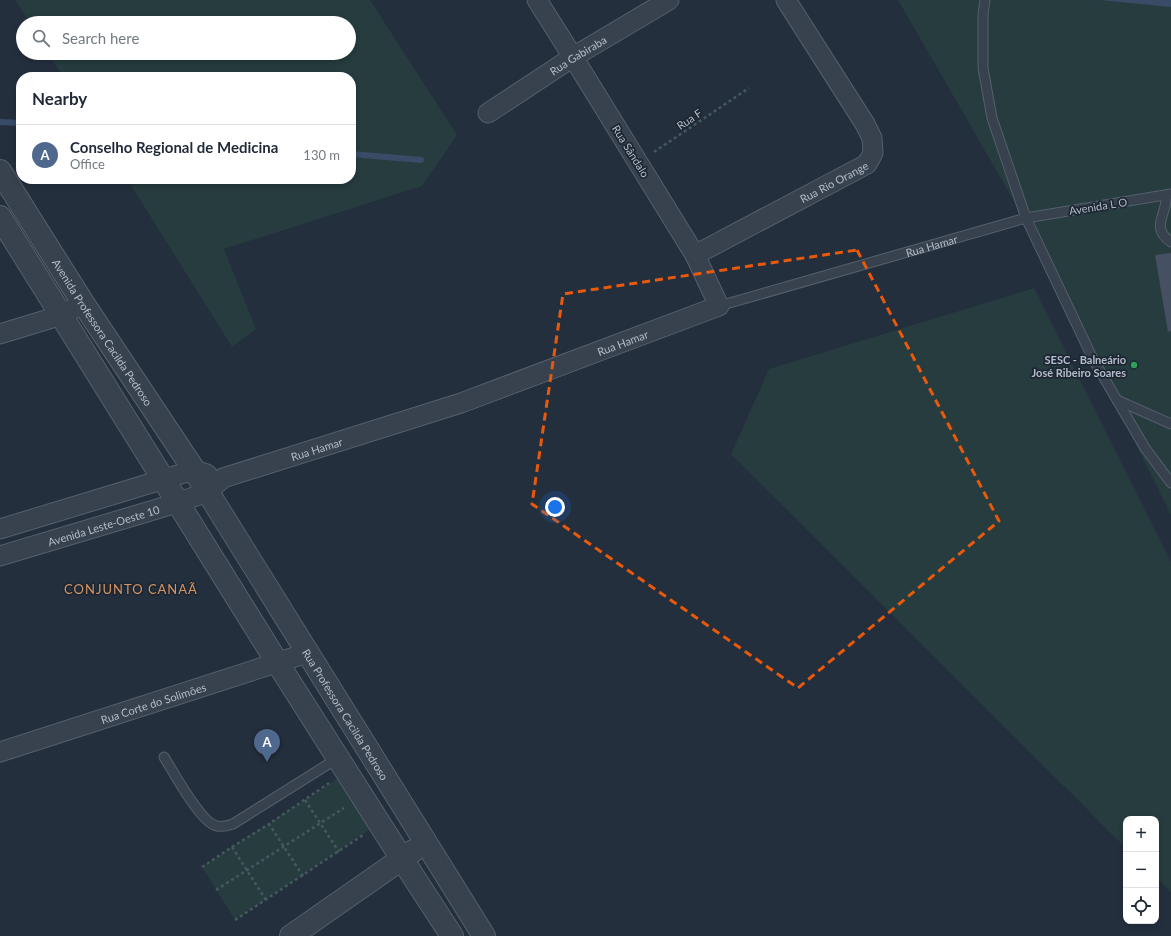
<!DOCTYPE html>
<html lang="en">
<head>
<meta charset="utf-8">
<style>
  :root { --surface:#fff; --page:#f2f2f3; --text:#1f2937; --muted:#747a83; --line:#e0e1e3; --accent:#4f688e }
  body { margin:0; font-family:Lato,sans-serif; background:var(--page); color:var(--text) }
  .controls { position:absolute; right:12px; bottom:12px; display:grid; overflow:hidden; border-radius:8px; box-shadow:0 2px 6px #0003 }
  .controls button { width:36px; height:36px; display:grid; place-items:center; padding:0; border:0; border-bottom:1px solid var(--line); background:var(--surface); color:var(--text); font:20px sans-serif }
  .you { position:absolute; left:555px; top:507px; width:14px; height:14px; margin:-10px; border:3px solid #fff; border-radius:50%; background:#1a73e8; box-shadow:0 0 0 6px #1a73e833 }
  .badge { display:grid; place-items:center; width:26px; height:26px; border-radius:50%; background:var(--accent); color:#fff; font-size:13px; font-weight:700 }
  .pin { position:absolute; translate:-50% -33px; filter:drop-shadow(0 1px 2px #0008) }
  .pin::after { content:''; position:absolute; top:21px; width:14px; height:12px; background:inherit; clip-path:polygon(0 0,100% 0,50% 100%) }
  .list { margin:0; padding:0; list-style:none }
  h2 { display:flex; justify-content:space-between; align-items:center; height:52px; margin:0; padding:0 16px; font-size:17px }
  h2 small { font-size:13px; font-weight:400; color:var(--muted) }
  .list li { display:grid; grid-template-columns:26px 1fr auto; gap:12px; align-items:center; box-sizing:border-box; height:60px; padding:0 16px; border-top:1px solid var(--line) }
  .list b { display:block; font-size:15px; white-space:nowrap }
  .list p { margin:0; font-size:13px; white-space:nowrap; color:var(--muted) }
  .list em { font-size:13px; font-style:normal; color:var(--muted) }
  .icon { flex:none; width:22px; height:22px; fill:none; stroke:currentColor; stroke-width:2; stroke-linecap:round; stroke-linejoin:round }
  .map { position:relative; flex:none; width:1171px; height:936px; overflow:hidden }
  .search { position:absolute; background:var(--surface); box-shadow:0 2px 6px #0003; left:16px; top:16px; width:340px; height:44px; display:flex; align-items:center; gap:10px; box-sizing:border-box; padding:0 14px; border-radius:22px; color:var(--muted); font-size:15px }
  .panel { position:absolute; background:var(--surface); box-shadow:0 2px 6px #0003; left:16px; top:72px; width:340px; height:112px; border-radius:16px }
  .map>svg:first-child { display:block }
</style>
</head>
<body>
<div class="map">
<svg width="1171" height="936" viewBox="0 0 1171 936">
  <rect width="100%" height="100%" fill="#242f3e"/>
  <g fill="#263c3f">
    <polygon points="15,0 370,0 457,135 422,186 224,249 256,329 232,347 127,179 351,179 351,77 63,77 48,53 349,53 349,23 30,23"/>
    <polygon points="898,0 1171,0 1171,515 1022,215"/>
    <polygon points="1034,288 1171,562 1171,892 1156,877 1156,819 1126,819 1126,848 731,454 769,369"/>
    <polygon points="340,777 372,828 235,920 202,867"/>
  </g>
  <polygon fill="#394c67" points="1100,0 1171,0 1171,7"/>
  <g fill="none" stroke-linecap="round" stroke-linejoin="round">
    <g stroke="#394c67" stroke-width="6">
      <polyline points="0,122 21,123"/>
      <polyline points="351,154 421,160"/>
    </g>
  </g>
  <polygon fill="#455162" points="1171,253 1171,331 1168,332 1155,255"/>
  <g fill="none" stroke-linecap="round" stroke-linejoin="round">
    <g stroke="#565f6c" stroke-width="11">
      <g id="service">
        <polyline points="985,0 983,14 983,68 992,118 1026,218 1093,359 1145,448 1171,483"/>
        <path d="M1166 195C1168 214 1149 227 1171 242"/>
        <path id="s1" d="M719 306 1026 218 1171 194"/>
        <polyline points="1117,400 1171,424"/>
        <path d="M164 757C174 773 199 819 214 825 220 828 227 826 233 824L338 758"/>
      </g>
    </g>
    <g stroke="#565f6c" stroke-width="21">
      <g id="minor">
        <path id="s2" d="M488 113 573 57 669 0"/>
        <path id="s3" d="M695 255 867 164 873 153 872 138 865 124 786 0"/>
        <polyline points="0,334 62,315 83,303"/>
        <polyline points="0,529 194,470 207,474"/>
        <path id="s4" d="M0 556 177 503 207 492 223 478 461 403 719 306 695 255 573 57 537 0"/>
        <path id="s5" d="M0 752 307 653"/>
      </g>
    </g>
    <g stroke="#565f6c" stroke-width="24">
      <g id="tertiary">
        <path id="s6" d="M0 171 83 303 194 470 484 936"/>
        <polyline points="0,217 277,662 402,859 452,936"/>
        <polyline points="291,936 413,851"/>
      </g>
    </g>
    <g stroke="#44595c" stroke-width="2.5" stroke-dasharray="3 3" stroke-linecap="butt">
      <polyline points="654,152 749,88"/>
      <polyline points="305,800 339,852"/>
      <polyline points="232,847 269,824"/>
      <polyline points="202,867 232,847 266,900"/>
      <polyline points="303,876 269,824 329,783"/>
      <polyline points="216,890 344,808"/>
      <polyline points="235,920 363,835"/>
    </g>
    <use href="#service" stroke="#38414e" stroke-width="9"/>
    <use href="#minor" stroke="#38414e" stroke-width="19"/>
    <use href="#tertiary" stroke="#38414e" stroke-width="22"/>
  </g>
  <path fill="none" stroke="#e8590c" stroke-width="3" stroke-dasharray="8 5" stroke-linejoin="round" d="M857 250 999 521 798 688 532 504 563 294Z"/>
  <circle fill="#2e9e5b" stroke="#1d2633" stroke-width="1.5" cx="1134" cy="365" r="4"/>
  <g text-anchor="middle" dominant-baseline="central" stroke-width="3.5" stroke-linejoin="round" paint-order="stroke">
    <g font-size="11" fill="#b4bcc9" stroke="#1d2633">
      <text stroke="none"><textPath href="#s2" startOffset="107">Rua Gabiraba</textPath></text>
      <text transform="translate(689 119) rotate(-34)">Rua F</text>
      <text transform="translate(631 151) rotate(58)">Rua Sândalo</text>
      <text stroke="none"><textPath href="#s3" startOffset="157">Rua Rio Orange</textPath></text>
      <text transform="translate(1098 206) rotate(-9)">Avenida L O</text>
      <text stroke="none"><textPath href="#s1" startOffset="221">Rua Hamar</textPath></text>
      <text stroke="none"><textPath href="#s6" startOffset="191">Avenida Professora Cacilda Pedroso</textPath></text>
      <text stroke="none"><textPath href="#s4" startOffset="660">Rua Hamar</textPath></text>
      <text stroke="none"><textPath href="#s4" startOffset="336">Rua Hamar</textPath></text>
      <text stroke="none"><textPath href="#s4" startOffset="108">Avenida Leste-Oeste 10</textPath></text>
      <text stroke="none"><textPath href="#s5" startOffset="161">Rua Corte do Solimões</textPath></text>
      <text stroke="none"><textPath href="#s6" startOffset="644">Rua Professora Cacilda Pedroso</textPath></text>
    </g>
    <g font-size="11" font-weight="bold" fill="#b4bcc9" stroke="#1d2633" text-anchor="end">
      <text x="1126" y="359">SESC - Balneário<tspan x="1126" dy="13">José Ribeiro Soares</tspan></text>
    </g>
    <g font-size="13" letter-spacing="1" fill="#d59563" stroke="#1d2633">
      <text x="131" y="589">CONJUNTO CANAÃ</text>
    </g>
  </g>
</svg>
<div class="controls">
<button>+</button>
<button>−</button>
<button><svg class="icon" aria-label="locate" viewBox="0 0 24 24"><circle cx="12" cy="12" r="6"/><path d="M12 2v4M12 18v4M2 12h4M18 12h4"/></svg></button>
</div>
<div class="you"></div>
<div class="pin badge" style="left:267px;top:762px">A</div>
<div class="search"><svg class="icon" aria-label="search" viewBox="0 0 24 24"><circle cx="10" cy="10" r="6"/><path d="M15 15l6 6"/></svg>Search here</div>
<section class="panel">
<h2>Nearby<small></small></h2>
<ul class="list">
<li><span class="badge">A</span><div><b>Conselho Regional de Medicina</b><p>Office</p></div><em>130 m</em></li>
</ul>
</section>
</div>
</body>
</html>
